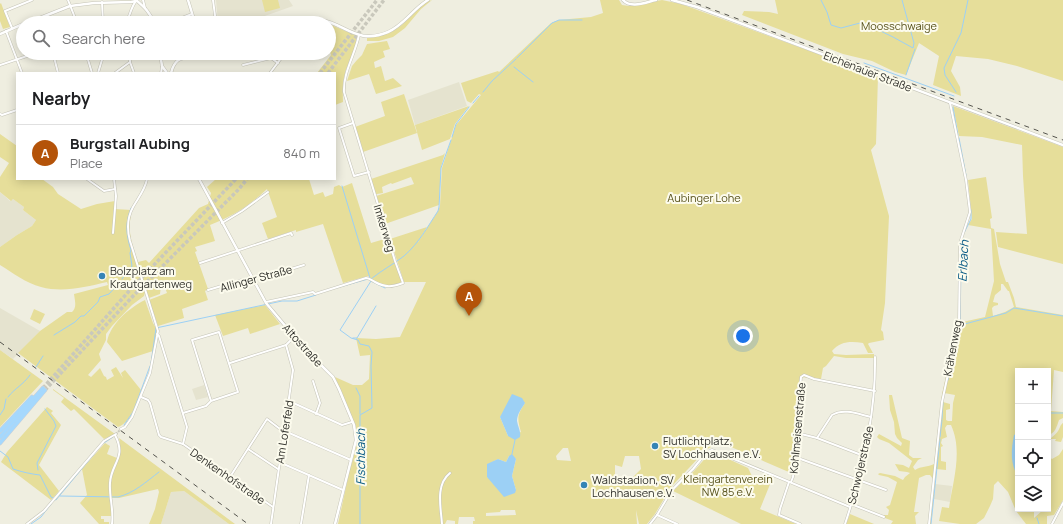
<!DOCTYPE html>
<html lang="en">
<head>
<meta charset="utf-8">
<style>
  :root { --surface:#fff; --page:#f6f6f6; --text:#202124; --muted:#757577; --line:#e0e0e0; --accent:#b45309 }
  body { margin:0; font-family:Manrope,sans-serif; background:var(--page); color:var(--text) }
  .controls { position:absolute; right:12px; bottom:12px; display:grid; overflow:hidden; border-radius:0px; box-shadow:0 2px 10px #0003 }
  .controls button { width:36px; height:36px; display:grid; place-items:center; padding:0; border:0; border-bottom:1px solid var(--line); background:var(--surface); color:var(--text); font:20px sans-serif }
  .you { position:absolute; left:743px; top:336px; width:14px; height:14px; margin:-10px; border:3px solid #fff; border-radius:50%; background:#1a73e8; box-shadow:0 0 0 6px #1a73e833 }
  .badge { display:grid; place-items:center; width:26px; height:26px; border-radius:50%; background:var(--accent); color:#fff; font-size:13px; font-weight:700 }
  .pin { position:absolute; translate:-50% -33px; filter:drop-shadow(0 1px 2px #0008) }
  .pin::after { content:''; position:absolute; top:21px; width:14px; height:12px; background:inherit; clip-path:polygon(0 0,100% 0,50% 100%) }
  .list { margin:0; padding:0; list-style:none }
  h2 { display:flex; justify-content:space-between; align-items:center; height:52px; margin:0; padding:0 16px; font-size:17px }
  h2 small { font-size:13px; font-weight:400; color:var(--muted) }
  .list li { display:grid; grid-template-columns:26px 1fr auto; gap:12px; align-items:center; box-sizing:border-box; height:56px; padding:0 16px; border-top:1px solid var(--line) }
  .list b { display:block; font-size:15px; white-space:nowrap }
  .list p { margin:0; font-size:13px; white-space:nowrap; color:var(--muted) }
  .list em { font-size:13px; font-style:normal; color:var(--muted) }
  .icon { flex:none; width:22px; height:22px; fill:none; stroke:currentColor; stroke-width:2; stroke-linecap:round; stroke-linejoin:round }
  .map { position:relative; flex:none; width:1063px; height:524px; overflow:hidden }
  .search { position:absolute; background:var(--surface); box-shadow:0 2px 10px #0003; left:16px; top:16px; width:320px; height:44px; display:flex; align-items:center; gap:10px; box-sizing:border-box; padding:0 14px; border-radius:22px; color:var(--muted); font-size:15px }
  .panel { position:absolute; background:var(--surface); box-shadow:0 2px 10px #0003; left:16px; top:72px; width:320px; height:108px; border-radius:0px }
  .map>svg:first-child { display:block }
</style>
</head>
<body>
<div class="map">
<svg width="1063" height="524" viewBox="0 0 1063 524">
  <rect width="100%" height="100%" fill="#efeee0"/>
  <g fill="#e5e3cf">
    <polygon points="216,0 289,0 293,6 262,17 234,23 218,23"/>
    <polygon points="459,82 467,106 415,125 408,100"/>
    <polygon points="0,192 10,201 13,199 24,207 23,210 36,220 32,226 17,235 0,247"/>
    <polygon points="0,308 40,331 13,359 0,350"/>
    <polygon points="204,385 208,397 196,400 192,389"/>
    <polygon points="935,484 952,486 950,502 934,499"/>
    <polygon points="184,491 229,524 161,524 171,492"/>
  </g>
  <g fill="#e6de9a" fill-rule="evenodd">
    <polygon points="262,0 278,0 280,8 265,12"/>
    <path d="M432 0 421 9 405 28 393 37 379 41H367V37C381 36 393 33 403 24 412 15 420 3 432 0Z"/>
    <path d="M600 0H619L622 5 629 6 662 0 681 4 878 76 876 144 871 150 889 216 885 303 881 330 883 332 884 340 869 343 868 344 873 353H868L863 343C851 341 840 341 832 351L834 354 846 355 874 354V358H846L834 356 826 366 823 368 821 379 800 377 791 473 715 440 711 447 706 450 671 487 655 514 647 524H639L636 510 637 524H473V521H475L474 517H459L458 524H455V521L447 520 445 524H338L349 473 358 441 357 430 335 377 353 385H362L369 379 370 355 360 356 356 338 376 339 400 337 426 282H404L390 239 427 227 418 242 438 211 440 206 442 168 456 125 481 95 479 94 471 103 467 101 461 83 498 71 499 72 551 23 559 20 591 17 603 13ZM525 403C517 415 517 418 521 432L508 436 500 417ZM563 448H568L571 461 557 460 556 456ZM509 456 516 459 512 476 516 490 487 477V465L498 459 506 462ZM625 456H639L641 469 631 479 615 475V465L622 467ZM501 510H515L516 515 486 516V513L500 512Z"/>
    <polygon points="775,0 1063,0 1063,81 1017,66 988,59 956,56 951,71 960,87 961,96 933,85 939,56 919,43 906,75 895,72 872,61 843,54 742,15 744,11 769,12 778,14"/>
    <polygon points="1,3 10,27 3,29 0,21 0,4"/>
    <path d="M329 24 355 35C361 47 347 62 345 74 342 83 343 92 343 102L335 105V73H317L331 55 329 48Z"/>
    <polygon points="387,41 390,49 383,51 385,57 374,62 375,68 381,66 385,81 393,78 402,86 376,94 369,74 347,81 352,66 357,60 362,55 367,44"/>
    <polygon points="404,94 417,133 363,152 355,127 385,116 381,102"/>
    <polygon points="469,106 455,124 450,139 422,150 415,125"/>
    <polygon points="953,106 1063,147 1063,264 998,247 996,232 1027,234 1023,176 1022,145 982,137 959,136"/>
    <path d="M0 134 17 146V179H42L53 187 58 194 81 209 97 204 115 201 114 209 132 210C127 230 131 242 138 262L146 260 149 263 199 208 208 204 211 193 207 187 216 179H309L314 195 323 192 325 197 333 194 334 187 339 185 342 187 352 183 371 243 388 238 402 282C391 290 377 284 368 276L343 283 323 224 296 232V230L268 239 262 223 277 217 267 189C249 206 233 216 210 225L215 241 195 247 197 251 195 252 208 289 205 291 208 300 182 309 184 318 158 326 149 300 167 293 164 285 161 286 160 294 149 298 146 289 144 296 132 305 112 326 106 334V340L99 354 101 360 88 375 91 377 100 368 104 376 106 377 107 380 114 376 111 370 116 367 123 378 121 373 125 370 141 390C136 403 132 422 118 427L18 353 40 331 67 312H72C77 307 75 302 74 294L108 285 107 282C85 287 63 293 41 287 26 283 13 273 0 265V247L17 235 32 226 36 220 23 210 24 207 13 199 11 201 0 192V177L9 163 0 157Z"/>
    <polygon points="445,153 441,167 439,205 385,224 376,196 414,184 411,177 392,184 391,183 382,187 383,193 377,194 376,194 371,179 443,155"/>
    <path d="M986 177 992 218 990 219 991 228 994 229 1000 264 1006 282H1008L1014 298 1016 307 1063 315V372L1054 370 1051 411 1063 412V418L1059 420C1057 426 1055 434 1048 435V371H1018V433L1014 436 1016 473 1018 477V509H1034V518L1044 509H1048L1050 505 1048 489V441C1051 438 1056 434 1058 431 1060 428 1060 425 1063 423V437L1061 442 1055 441 1056 439H1050L1049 457 1052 459 1059 455 1063 449V500L1054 515 1047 516V524H1026L1016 511 1008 492 998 481 994 485 993 499 990 506 984 518 976 524H960L939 521 942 507 949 508C953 481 963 451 951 425H947L945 428 947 437 942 439 941 443 943 446 941 447V461L946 462V470L936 469 931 524H928L933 479 930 475H926L919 478 914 512H919L915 516 916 524H891L893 521 885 518 884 515H888L889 510 886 507 890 505 897 482 888 477 879 475 878 474 880 473 895 476 903 480 905 477 910 473 907 472 899 471 895 464 903 465 909 468 912 461 889 443 879 439 877 437 879 434 901 446 902 443 897 438 895 434 894 422 890 410 889 395H892L902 438 910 441 909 455 913 458H922L918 460 913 467 915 470C921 466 928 467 934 464L942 394 958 323 985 317 994 281 991 229 968 225 972 219 968 180ZM1001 284H1003L1008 291H1009L1014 307 1005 312 993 316 992 308 994 306 998 305V303L993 302 995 295 1001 290ZM944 393 955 395 953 403 952 421H948L946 420V410L950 409V404L943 402Z"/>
    <path d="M145 300 153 323 157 330 153 351 122 361 107 342C110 324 129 308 145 300Z"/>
    <polygon points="265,305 280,324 250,334 248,328 223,336 215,315"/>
    <polygon points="34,309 45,314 40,324 30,319"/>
    <polygon points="0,350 43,381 0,427"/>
    <polygon points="53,389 115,434 104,439 74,409 71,411 61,402 64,398 53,390"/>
    <polygon points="47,407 53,411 51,413 61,425 39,465 59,491 51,500 1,462 7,452"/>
    <path d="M119 438 235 524H229L184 491 171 492 161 524H149L155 509 159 492 158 489 119 498H111C111 492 109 485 111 478 115 462 123 457 119 438Z"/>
    <polygon points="105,443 110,446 107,454 117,458 110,480 112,516 101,516 101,519 104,519 104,522 109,522 109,524 99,524 80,503 87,495 82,469"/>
    <polygon points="713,452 748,468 753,478 762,482 765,474 773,477 760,509 796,524 741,524 673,491 694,471 709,454"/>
    <polygon points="850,514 874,524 846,524"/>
  </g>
  <g fill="#9cd0f5">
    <path d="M512 394 522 398 525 403C522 408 517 414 517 421 518 427 521 431 520 437L515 440 508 436 500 417Z"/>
    <path d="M1018 433V477C1010 463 1011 451 1014 435Z"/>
    <polygon points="512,454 516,459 512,476 516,490 515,493 504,497 487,477 487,464 498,459 506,462 509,456"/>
  </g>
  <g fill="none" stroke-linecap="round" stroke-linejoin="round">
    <g stroke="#9cd0f5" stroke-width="1">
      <polyline points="821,0 827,12 831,25 841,28 860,23 866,24 893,37 913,48 914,43 902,0"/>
      <polyline points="517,58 552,23 559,20 582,20"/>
      <polyline points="864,63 954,96"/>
      <polyline points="514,67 533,82"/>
      <polyline points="906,75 915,49"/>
      <polyline points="483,92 492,81 516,59"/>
      <polyline points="956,92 945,75 944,68 961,33 968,0"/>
      <polyline points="473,103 479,96"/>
      <polyline points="953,107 958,135"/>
      <polyline points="452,137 456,124 469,107"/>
      <polyline points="959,138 966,175"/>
      <polyline points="342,186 370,278"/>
      <polyline points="964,233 971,219 971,210"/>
      <polyline points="961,250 962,240"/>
      <path d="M122 279 132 266 130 253 131 250C126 235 125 223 131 208"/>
      <path d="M371 279C382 270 394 264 404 256 419 243 428 226 438 211L439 207 441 168 451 140"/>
      <polyline points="371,281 385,288"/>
      <polyline points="336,288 368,279"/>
      <polyline points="961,325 1006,313 1014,308 1063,316"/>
      <polyline points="54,335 75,322 81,316 84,316 98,302 100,297 109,294 120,282"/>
      <polyline points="353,338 357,338 376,306"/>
      <polyline points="952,361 960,328 961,265"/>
      <polyline points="151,363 156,328 282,301 297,301 316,295"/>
      <polyline points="36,367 43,356"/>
      <polyline points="948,380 952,363"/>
      <polyline points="356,388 360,396 360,414"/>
      <path d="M8 397C15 388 23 385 30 375"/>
      <polyline points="1048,413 1063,413"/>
      <polyline points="0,415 4,409 6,399"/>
      <polyline points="942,419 943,403"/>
      <polyline points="124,425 133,412 150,366"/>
      <polyline points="940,437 942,420"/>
      <polyline points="104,443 113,437"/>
      <path d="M0 451 8 457 13 469C22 472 31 474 40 475L51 497 55 499 41 517 31 524"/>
      <polyline points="512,454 515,440"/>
      <polyline points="38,470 37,463 56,426 54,421 45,409"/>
      <path d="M60 496 118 497C134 493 146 482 159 472"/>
      <polyline points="56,500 95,453"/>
      <polyline points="1037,518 1039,524"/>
      <polyline points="360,524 360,415 372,408 371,366 372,352 369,346 360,344 358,340 351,338 340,330 371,281"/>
      <polyline points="931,524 940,439"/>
    </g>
    <polyline stroke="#c9c8bc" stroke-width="2" stroke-dasharray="2 1" stroke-linecap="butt" points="116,434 121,429"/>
    <g stroke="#c9c8bc" stroke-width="3.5" stroke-dasharray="3.5 2" stroke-linecap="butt">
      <polyline points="320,73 377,0"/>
      <polyline points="328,73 384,0"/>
      <polyline points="43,388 130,290 236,179"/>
      <polyline points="45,390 134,295 239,189 247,179"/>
    </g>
    <g stroke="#c6c5b8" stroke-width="3">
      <g id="minor">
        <polyline points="68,0 77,23"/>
        <polyline points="143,0 145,8"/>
        <polyline points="213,0 216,23"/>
        <polyline points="102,2 103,23"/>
        <polyline points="130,17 131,23"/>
        <path d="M126 23C130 16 131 7 136 1"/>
        <polyline points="169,23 192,14"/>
        <polyline points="12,28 5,11 32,0"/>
        <polyline points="6,31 22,73"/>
        <polyline points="53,53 58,73"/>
        <polyline points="86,53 92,73"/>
        <polyline points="124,53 130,56 130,62 134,73"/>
        <polyline points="0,65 36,53"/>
        <polyline points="243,65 271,58 278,63"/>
        <polyline points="98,73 104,53"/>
        <polyline points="115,73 130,62"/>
        <polyline points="161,73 162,67"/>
        <polyline points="270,73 285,53"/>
        <polyline points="0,114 2,115 17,110"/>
        <polyline points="353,123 339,128 354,176 369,172"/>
        <polyline points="87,179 104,191 115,189"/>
        <polyline points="222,223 242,211 268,192"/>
        <polyline points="113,233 116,196 114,179"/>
        <polyline points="200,263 291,233 292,235"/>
        <polyline points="208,290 252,277 281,272 304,265"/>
        <path d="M266 302 313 292 315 294 366 278C369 278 371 280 375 282 386 288 392 287 403 283L395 261 344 92C343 72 355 55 359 35"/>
        <polyline points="157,334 159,336 187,427 183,444"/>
        <polyline points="230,363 286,345 294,337"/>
        <polyline points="313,381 320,403 316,414"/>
        <polyline points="141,397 148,400 150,403 159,435 161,437 183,444 273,507"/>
        <polyline points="289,401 342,425 352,422"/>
        <polyline points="183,413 206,406 211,401 238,392 219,332 192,340 211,401"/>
        <path d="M121 429 125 427 132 417 150 373 158 331 130 241C127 230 127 218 133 207 138 198 145 190 147 179"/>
        <polyline points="797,433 817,438 864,456"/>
        <path d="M817 438 832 415C844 408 858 414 871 417"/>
        <polyline points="248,449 278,469"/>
        <polyline points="795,457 886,490"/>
        <polyline points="279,462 343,490"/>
        <polyline points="230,477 267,419 280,429 351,460"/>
        <polyline points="789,482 780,509 779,515 800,524"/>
        <polyline points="791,482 793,477 795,457 801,377 804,375 814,379 875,391"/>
        <polyline points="851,504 884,517"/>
        <polyline points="657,515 677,524"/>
        <polyline points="27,524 44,511 104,441 116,434"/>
        <path d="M112 524C114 510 109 497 110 483 111 463 127 458 115 435"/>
        <polyline points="271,524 293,370 286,345"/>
        <polyline points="301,524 309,475"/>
        <path d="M442 524C441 508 435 485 450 473"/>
        <polyline points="650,524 657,515 672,490 693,469 706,453 712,450 850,507"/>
        <path d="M845 524C863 470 876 414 875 357"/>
        <polyline points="929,524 942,402 959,323 960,243 970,212 966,180 950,103"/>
        <polyline points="1052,524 1063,503"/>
      </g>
    </g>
    <g stroke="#c6c5b8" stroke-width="3.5">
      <g id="tertiary">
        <polyline points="188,0 195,23"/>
        <path d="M623 0C631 9 646 2 656 0"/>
        <polyline points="672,0 697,7 732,20 1063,145"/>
        <polyline points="27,23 70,6 94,3 131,2 136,1"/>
        <path d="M288 23C298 21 310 18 321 20 346 24 357 45 388 32 404 25 413 9 428 0"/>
        <polyline points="0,34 23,24"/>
        <path d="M171 73C177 50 190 63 198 53"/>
      </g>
    </g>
    <g stroke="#c6c5b8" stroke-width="3.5">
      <g id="secondary">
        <path d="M136 0C144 7 150 12 154 23"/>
        <polyline points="160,53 162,66 167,73"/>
        <polyline points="199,179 266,303 303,347 333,377 339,389 354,425 356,440 335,524"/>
      </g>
    </g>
    <g stroke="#d1d1d0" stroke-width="4.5">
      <g id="motorway">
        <polyline points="0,431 32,397"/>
        <polyline points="0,437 43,388"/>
        <polyline points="0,443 45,390"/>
      </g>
    </g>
    <use href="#minor" stroke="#fff" stroke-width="2"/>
    <use href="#tertiary" stroke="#fff" stroke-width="2.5"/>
    <use href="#secondary" stroke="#fff" stroke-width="2.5"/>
    <use href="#motorway" stroke="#a5d8fd" stroke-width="3.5"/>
    <g stroke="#54534d" stroke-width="1" stroke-dasharray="5 5" stroke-linecap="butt">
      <polyline points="687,0 1063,140"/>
      <polyline points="0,342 248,524"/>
    </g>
  </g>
  <g fill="#3584b6" stroke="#fcfbed" stroke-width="1.5">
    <circle cx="102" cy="276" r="4"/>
    <circle cx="655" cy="446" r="4"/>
    <circle cx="584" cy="485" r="4"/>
  </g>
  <g text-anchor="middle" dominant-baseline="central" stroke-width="4" stroke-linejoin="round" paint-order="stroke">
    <g font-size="11" fill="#57511a" stroke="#fcfbed">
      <text x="899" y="25">Moosschwaige</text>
      <text x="704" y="197">Aubinger Lohe</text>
      <text x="728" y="478">Kleingartenverein<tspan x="728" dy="13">NW 85 e.V.</tspan></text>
    </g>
    <g font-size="11" fill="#30302b" stroke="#fcfbed">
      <text transform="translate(868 71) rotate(21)">Eichenauer Straße</text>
      <text transform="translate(385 228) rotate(73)">Imkerweg</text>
      <text transform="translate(256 278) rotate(-15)">Allinger Straße</text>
      <text transform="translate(303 345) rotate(48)">Altostraße</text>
      <text transform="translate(952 348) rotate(-79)">Krähenweg</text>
      <text transform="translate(797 428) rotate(-85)">Kohlmeisenstraße</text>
      <text transform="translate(284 432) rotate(-81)">Am Loferfeld</text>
      <text transform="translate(860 465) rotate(-77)">Schwojerstraße</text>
      <text transform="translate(228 476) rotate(35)">Denkenhofstraße</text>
    </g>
    <g font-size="11" fill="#30302b" stroke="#fcfbed" text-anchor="start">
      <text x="110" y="270">Bolzplatz am<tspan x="110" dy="13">Krautgartenweg</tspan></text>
      <text x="663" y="440">Flutlichtplatz,<tspan x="663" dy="13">SV Lochhausen e.V.</tspan></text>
      <text x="592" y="479">Waldstadion, SV<tspan x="592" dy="13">Lochhausen e.V.</tspan></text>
    </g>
    <g font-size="12" font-style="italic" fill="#075984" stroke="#fcfbed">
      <text transform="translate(963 261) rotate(-87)">Erlbach</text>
      <text transform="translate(360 457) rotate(-90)">Fischbach</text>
    </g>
  </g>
</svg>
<div class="controls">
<button>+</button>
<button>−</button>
<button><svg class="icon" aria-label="locate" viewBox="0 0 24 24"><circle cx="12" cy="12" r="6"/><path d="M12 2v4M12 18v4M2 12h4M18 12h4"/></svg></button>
<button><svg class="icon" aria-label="layers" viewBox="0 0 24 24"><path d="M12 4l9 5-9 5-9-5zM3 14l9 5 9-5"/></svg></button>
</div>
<div class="you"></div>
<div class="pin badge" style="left:469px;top:316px">A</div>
<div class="search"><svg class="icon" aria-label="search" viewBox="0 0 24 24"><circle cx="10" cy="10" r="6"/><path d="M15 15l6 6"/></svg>Search here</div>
<section class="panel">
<h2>Nearby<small></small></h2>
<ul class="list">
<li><span class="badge">A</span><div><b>Burgstall Aubing</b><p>Place</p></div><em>840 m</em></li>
</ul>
</section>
</div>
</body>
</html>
